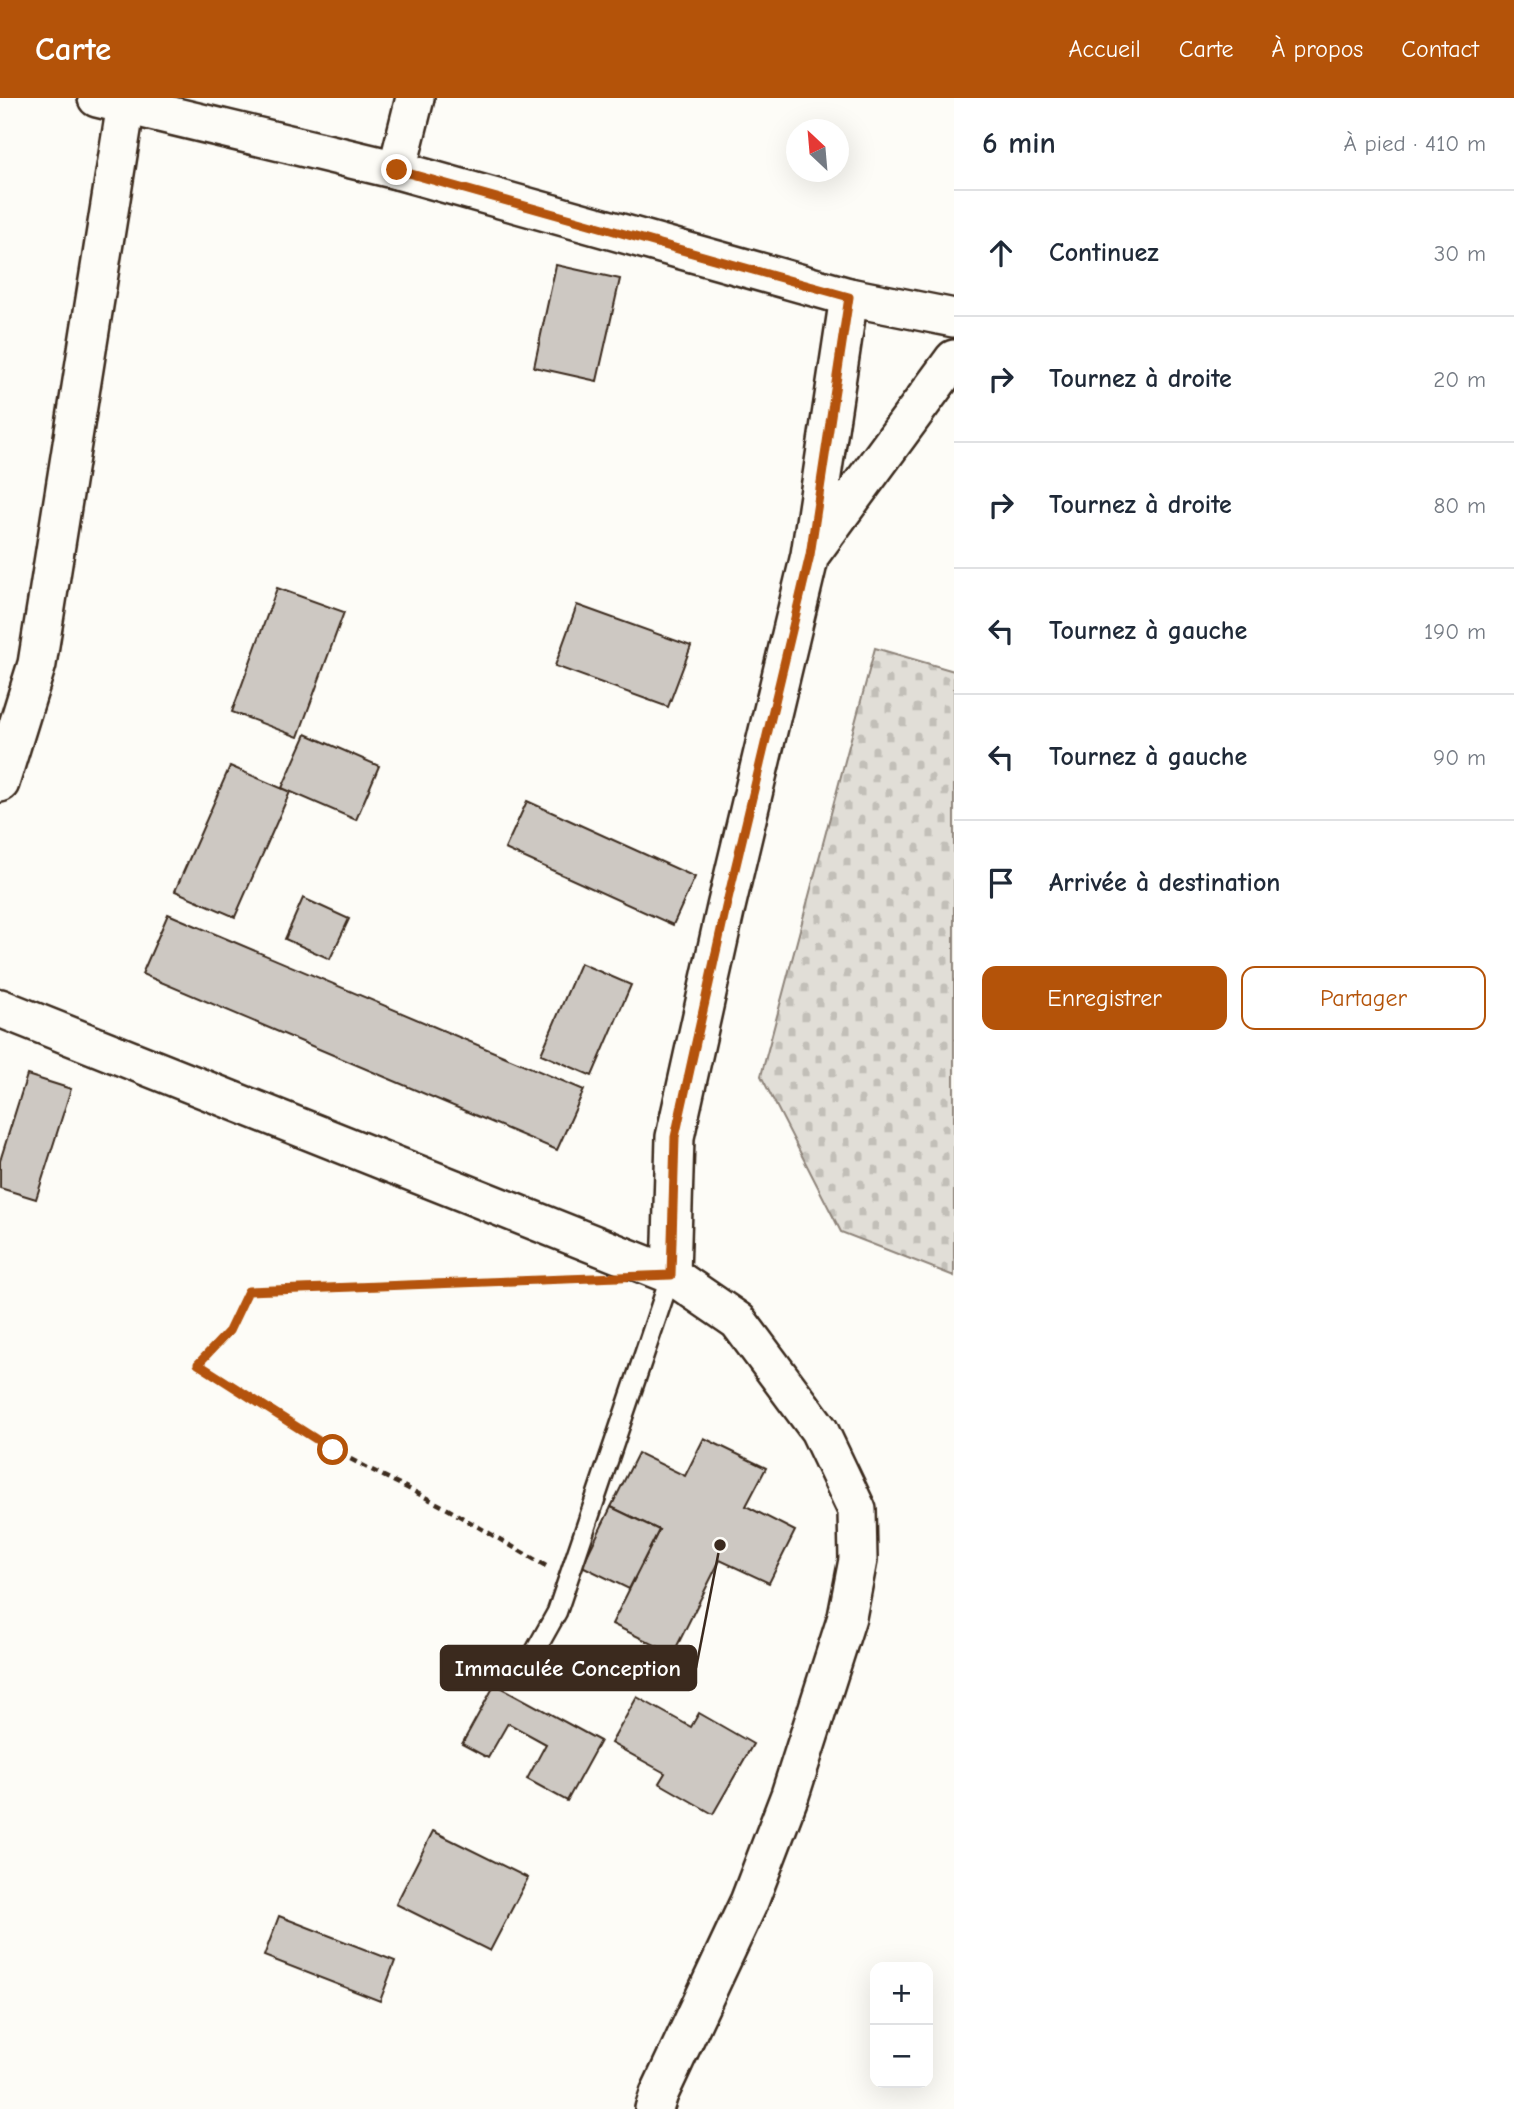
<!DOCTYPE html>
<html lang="fr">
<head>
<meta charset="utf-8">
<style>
  :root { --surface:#fff; --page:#f2f2f3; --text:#1f2937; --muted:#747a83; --line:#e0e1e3; --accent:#b45309 }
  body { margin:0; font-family:"Comic Neue",sans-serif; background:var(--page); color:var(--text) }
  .controls { position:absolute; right:21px; bottom:21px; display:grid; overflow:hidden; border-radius:14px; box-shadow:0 7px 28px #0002 }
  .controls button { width:63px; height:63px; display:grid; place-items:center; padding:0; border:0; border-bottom:2px solid var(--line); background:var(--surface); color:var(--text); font:35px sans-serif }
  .compass { position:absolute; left:786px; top:21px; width:63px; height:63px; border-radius:50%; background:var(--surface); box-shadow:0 7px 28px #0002; rotate:334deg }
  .stop { position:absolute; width:21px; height:21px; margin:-16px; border:5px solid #b45309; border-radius:50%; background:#fff }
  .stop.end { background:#b45309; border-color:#fff; box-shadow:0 2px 7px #0008 }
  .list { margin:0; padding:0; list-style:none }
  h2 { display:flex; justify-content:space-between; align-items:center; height:91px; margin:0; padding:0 28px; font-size:30px }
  h2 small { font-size:23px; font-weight:400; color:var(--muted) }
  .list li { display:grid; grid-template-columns:46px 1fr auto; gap:21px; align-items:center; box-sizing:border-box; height:126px; padding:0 28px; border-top:2px solid var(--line) }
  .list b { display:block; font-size:26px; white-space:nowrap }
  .list em { font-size:23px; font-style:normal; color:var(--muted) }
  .actions { display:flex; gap:14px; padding:21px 28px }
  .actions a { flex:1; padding:16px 0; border:2px solid var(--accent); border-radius:14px; text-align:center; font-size:24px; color:var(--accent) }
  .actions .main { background:var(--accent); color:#fff }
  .icon { flex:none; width:38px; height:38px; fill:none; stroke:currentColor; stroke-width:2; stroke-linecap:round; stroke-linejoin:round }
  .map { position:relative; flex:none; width:954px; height:2011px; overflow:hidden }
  header { display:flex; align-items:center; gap:42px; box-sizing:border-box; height:98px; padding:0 35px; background:var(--accent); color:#fff }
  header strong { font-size:33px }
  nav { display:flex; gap:38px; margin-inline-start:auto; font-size:24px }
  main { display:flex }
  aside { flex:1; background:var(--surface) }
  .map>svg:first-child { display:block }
</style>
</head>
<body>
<header>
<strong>Carte</strong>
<nav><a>Accueil</a><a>Carte</a><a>À propos</a><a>Contact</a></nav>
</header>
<main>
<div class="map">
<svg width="954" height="2011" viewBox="0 0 954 2011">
  <defs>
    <pattern id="cemetery-stones" width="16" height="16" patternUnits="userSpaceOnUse" patternTransform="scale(1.75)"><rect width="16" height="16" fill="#e1ded7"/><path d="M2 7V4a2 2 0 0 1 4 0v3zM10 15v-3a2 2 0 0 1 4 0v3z" fill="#c2bfb8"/></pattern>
  </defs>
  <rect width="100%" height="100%" fill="#fdfcf7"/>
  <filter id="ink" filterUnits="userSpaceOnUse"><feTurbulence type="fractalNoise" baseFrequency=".0143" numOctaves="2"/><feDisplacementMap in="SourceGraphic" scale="14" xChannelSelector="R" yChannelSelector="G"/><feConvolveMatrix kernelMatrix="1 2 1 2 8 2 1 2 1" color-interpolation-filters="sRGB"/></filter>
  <g filter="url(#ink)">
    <polygon fill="url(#cemetery-stones)" stroke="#8e847a" stroke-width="2" points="875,550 954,573 954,1178 841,1134 761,978"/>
    <g fill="#cdc8c2" stroke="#3b2a1e" stroke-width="2">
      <polygon points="556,167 620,181 597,283 534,269"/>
      <polygon points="277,490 344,514 298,639 232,614"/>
      <polygon points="577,507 691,548 668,609 555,568"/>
      <polygon points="306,636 379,668 356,722 282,690"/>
      <polygon points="230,668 290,694 235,819 175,793"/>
      <polygon points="527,703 695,779 673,827 505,751"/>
      <polygon points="303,800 349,821 330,861 285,841"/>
      <polygon points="168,816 584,992 557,1052 142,876"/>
      <polygon points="580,865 631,887 592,978 541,956"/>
      <polygon points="27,977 71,991 36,1101 0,1090 0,1063"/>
      <polygon points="704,1340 766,1370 746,1408 795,1433 769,1485 720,1462 673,1556 612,1526 659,1432 611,1409 638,1355 685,1378"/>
      <polygon points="611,1409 659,1432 629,1491 582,1468"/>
      <polygon points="495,1586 600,1643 567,1703 527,1681 546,1646 508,1625 488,1660 462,1646"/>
      <polygon points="637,1599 691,1629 699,1615 753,1646 713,1716 659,1685 665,1675 611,1645"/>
      <polygon points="433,1733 528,1780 490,1853 396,1806"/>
      <polygon points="279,1818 395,1863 380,1903 264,1858"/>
    </g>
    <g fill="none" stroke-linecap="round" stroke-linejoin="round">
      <g stroke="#3b2a1e" stroke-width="23">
        <polyline id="service" points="533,1557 557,1514 671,1177"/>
      </g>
      <g stroke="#3b2a1e" stroke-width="42">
        <g id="minor">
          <polyline points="97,0 397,72 849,199 954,220"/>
          <polyline points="397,72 415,0"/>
          <polyline points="813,453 954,261"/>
          <polyline points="0,685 37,566 127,0"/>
          <polyline points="0,910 671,1177 738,1223 819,1332 857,1412 858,1462 847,1519 790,1697 749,1804 659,1996 654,2011"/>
          <polyline points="671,1177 675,1039 726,809 810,457 849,199"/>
        </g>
      </g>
      <polyline stroke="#3b2a1e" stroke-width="4.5" stroke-dasharray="7 5" stroke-linecap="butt" points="546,1468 444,1409 333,1352 198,1266 229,1233 248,1193 576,1180"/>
      <use href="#service" stroke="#fdfcf7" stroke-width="18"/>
      <use href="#minor" stroke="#fdfcf7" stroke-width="37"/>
    </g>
  </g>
  <g fill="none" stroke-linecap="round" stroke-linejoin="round" filter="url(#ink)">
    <polyline stroke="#b45309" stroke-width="9" points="333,1352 198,1266 229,1233 248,1193 671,1177 675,1039 726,809 810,457 849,199 397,72"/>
  </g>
  <path fill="none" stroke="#3b2a1e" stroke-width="2.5" d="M720 1447L696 1570"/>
  <circle fill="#3b2a1e" stroke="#fdfcf7" stroke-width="2.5" cx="720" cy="1447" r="7"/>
  <rect fill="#3b2a1e" stroke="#3b2a1e" stroke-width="2.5" x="441" y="1548" width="255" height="44" rx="7"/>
  <g font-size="23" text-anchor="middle" font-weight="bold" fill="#fff">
    <text x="568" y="1578">Immaculée Conception</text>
  </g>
</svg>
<div class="controls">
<button>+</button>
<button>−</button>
</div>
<svg class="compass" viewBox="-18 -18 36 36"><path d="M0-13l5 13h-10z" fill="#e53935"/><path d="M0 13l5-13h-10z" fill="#747a83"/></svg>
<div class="stop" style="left:333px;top:1352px"></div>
<div class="stop end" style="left:397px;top:72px"></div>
</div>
<aside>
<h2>6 min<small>À pied · 410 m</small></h2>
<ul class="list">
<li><svg class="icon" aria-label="ahead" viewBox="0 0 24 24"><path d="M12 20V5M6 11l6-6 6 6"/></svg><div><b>Continuez</b></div><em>30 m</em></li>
<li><svg class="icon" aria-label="right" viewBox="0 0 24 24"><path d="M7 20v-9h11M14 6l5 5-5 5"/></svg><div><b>Tournez à droite</b></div><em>20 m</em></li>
<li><svg class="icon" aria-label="right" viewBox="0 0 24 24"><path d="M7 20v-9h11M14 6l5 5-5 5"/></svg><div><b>Tournez à droite</b></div><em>80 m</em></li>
<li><svg class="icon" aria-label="left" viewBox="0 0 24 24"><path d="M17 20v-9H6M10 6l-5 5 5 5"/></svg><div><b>Tournez à gauche</b></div><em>190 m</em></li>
<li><svg class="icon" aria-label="left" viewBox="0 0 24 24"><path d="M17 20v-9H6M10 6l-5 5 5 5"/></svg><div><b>Tournez à gauche</b></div><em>90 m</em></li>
<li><svg class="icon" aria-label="arrive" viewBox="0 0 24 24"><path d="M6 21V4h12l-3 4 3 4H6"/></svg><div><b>Arrivée à destination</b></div></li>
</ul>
<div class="actions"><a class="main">Enregistrer</a><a>Partager</a></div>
</aside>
</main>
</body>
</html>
